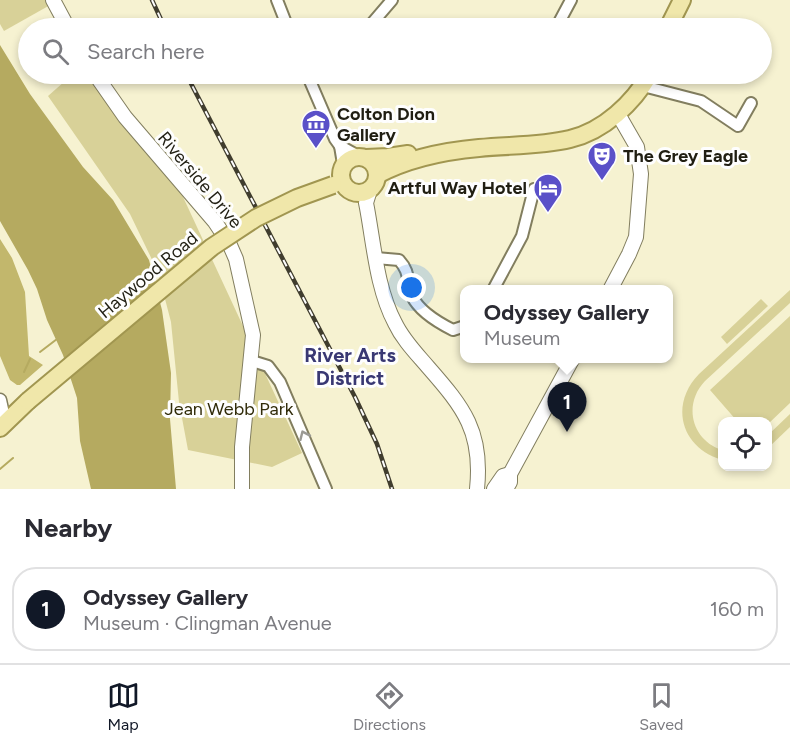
<!DOCTYPE html>
<html lang="en">
<head>
<meta charset="utf-8">
<style>
  :root { --surface:#fff; --page:#f2f2f3; --text:#2b2b33; --muted:#7c7c81; --line:#e1e1e2; --accent:#111827 }
  body { margin:0; font-family:Figtree,sans-serif; background:var(--page); color:var(--text) }
  .controls { position:absolute; right:18px; bottom:18px; display:grid; overflow:hidden; border-radius:12px; box-shadow:0 3px 9px #0003 }
  .controls button { width:54px; height:54px; display:grid; place-items:center; padding:0; border:0; border-bottom:2px solid var(--line); background:var(--surface); color:var(--text); font:30px sans-serif }
  .you { position:absolute; left:412px; top:288px; width:21px; height:21px; margin:-15px; border:4px solid #fff; border-radius:50%; background:#1a73e8; box-shadow:0 0 0 9px #1a73e833 }
  .badge { display:grid; place-items:center; width:39px; height:39px; border-radius:50%; background:var(--accent); color:#fff; font-size:20px; font-weight:700 }
  .pin { position:absolute; translate:-50% -50px; filter:drop-shadow(0 2px 3px #0008) }
  .pin::after { content:''; position:absolute; top:32px; width:21px; height:18px; background:inherit; clip-path:polygon(0 0,100% 0,50% 100%) }
  .popup { position:absolute; left:460px; top:285px; width:213px; height:78px; box-sizing:border-box; display:grid; place-content:center; border-radius:12px; background:var(--surface); filter:drop-shadow(0 2px 4px #0005); font-size:20px; white-space:nowrap; color:var(--muted) }
  .popup b { font-size:22px; color:var(--text) }
  .popup::after { content:''; position:absolute; left:50%; top:100%; margin-left:-12px; border:12px solid transparent; border-top-color:var(--surface) }
  .list { margin:0; padding:0; list-style:none }
  h2 { display:flex; justify-content:space-between; align-items:center; height:78px; margin:0; padding:0 24px; font-size:26px }
  h2 small { font-size:20px; font-weight:400; color:var(--muted) }
  .list li { display:grid; grid-template-columns:39px 1fr auto; gap:18px; align-items:center; box-sizing:border-box; height:84px; margin:0 12px 12px; padding:0 12px; border:2px solid var(--line); border-radius:24px }
  .list b { display:block; font-size:22px; white-space:nowrap }
  .list p { margin:0; font-size:20px; white-space:nowrap; color:var(--muted) }
  .list em { font-size:20px; font-style:normal; color:var(--muted) }
  .icon { flex:none; width:33px; height:33px; fill:none; stroke:currentColor; stroke-width:2; stroke-linecap:round; stroke-linejoin:round }
  .map { position:relative; flex:none; width:790px; height:489px; overflow:hidden }
  .search { position:absolute; background:var(--surface); box-shadow:0 3px 9px #0003; left:18px; right:18px; top:18px; height:66px; display:flex; align-items:center; gap:15px; box-sizing:border-box; padding:0 21px; border-radius:33px; color:var(--muted); font-size:22px }
  .sheet { height:174px; background:var(--surface) }
  nav { display:flex; justify-content:space-around; align-items:center; box-sizing:border-box; height:84px; border-top:2px solid var(--line); background:var(--surface); font-size:16px; color:var(--muted) }
  nav a { display:grid; justify-items:center; gap:3px }
  nav .on { color:var(--accent) }
  .map>svg:first-child { display:block }
</style>
</head>
<body>
<div class="map">
<svg width="790" height="489" viewBox="0 0 790 489">
  <rect width="100%" height="100%" fill="#f6f2d1"/>
  <g fill="#d8d198">
    <polygon points="0,0 59,0 4,31 0,24"/>
    <polygon points="73,74 95,74 177,184 302,453 272,467 188,450 179,402 171,322 158,272 130,214 48,96"/>
    <path d="M790 290V303L705 381C683 404 691 440 722 450V460C681 448 669 405 699 374Z"/>
    <polygon points="761,299 768,306 727,344 721,337"/>
    <polygon points="790,316 790,403 768,424 768,422 737,421 710,390"/>
    <polygon points="790,414 790,427 768,448 768,435"/>
  </g>
  <polygon fill="#c2b76c" points="0,239 12,258 25,292 29,356 43,365 20,385 17,385 10,380 0,356"/>
  <polygon fill="#b5aa60" points="0,45 30,94 83,167 113,200 149,260 162,310 171,373 170,419 176,489 91,489 80,441 77,398 63,355 47,320 37,289 28,270 0,221"/>
  <g fill="none" stroke-linecap="round" stroke-linejoin="round">
    <g stroke="#b5aa60" stroke-width="2">
      <polyline points="40,352 57,339"/>
      <polyline points="24,372 30,359"/>
      <polyline points="0,469 13,458"/>
    </g>
    <g stroke="#827e5f" stroke-width="14">
      <g id="minor">
        <polyline points="277,0 288,28"/>
        <polyline points="368,28 392,0"/>
        <polyline points="556,28 571,0"/>
        <polyline points="307,74 335,139 340,146 360,157"/>
        <polyline points="643,86 701,101 738,126 751,103"/>
        <polyline points="340,146 343,164"/>
        <path d="M376 258 399 260C411 273 406 281 412 296 419 311 439 323 453 330L465 326"/>
        <polyline points="493,290 522,236 534,189"/>
        <polyline points="252,361 268,366 280,382 326,489"/>
      </g>
    </g>
    <g stroke="#827e5f" stroke-width="15">
      <polyline id="tertiary" points="0,400 5,423"/>
    </g>
    <g stroke="#827e5f" stroke-width="16">
      <g id="secondary">
        <polyline points="53,0 68,28"/>
        <polyline points="95,74 125,117 215,222 229,243 236,259 253,335 242,447 242,489"/>
        <path d="M370 190 366 203 367 208C374 246 377 289 395 323 403 340 416 353 428 367 464 408 483 432 477 489"/>
        <polyline points="610,290 629,254 636,237 641,174 637,147 618,114"/>
        <polyline points="494,489 503,476 510,474"/>
        <polyline points="506,489 510,482 510,474 573,358"/>
      </g>
    </g>
    <g stroke="#a19650" stroke-width="20">
      <g id="primary">
        <polyline points="668,28 682,0"/>
        <circle cx="359" cy="175" r="18"/>
        <polyline points="366,158 388,157 408,154"/>
        <path d="M377 175C407 159 445 151 479 148 509 145 541 146 570 139 604 131 633 103 650 74"/>
        <polyline points="0,428 28,401"/>
      </g>
    </g>
    <use href="#minor" stroke="#fff" stroke-width="10"/>
    <use href="#tertiary" stroke="#fff" stroke-width="12"/>
    <use href="#secondary" stroke="#fff" stroke-width="14"/>
    <use href="#primary" stroke="#f0e7aa" stroke-width="16"/>
    <g stroke="#403d2e" stroke-width="4.5">
      <g id="rail">
        <polyline points="152,0 165,28"/>
        <polyline points="186,74 355,397 377,444 392,489"/>
      </g>
    </g>
    <use href="#rail" stroke="#fefefe" stroke-width="2" stroke-dasharray="7" stroke-linecap="butt"/>
    <g stroke="#a19650" stroke-width="20" stroke-linecap="butt">
      <polyline id="primary-bridge" points="28,401 212,247 256,218 297,198 333,185"/>
    </g>
    <use href="#primary-bridge" stroke="#f0e7aa" stroke-width="16"/>
  </g>
  <defs><path id="oneway-chevron" d="M-2-3.5L2.5 0L-2 3.5" fill="none" stroke-width="1.6" stroke-linecap="round" stroke-linejoin="round" transform="scale(1.5)"/></defs>
  <use stroke="#9b9a94" href="#oneway-chevron" transform="translate(304 435) rotate(-114)"/>
  <defs>
    <g id="museum-pin" transform="scale(1.5)"><path d="M0 17L-7.5 6A9.5 9.5 0 1 1 7.5 6Z" fill="#5a50c8" stroke="#fefefe"/><path d="M0-6L6-3V-2H-6V-3ZM-5-1h2V3h-2ZM-1-1h2V3h-2ZM3-1h2V3H3ZM-6 4H6V6H-6Z" fill="#fff"/></g>
    <g id="theatre-pin" transform="scale(1.5)"><path d="M0 17L-7.5 6A9.5 9.5 0 1 1 7.5 6Z" fill="#5a50c8" stroke="#fefefe"/><path d="M-5-5.5Q0-4 5-5.5V0Q5 5 0 6Q-5 5-5 0ZM-3.3-2.5H-1v1.5H-3.3ZM1-2.5H3.3v1.5H1ZM-2.8 1Q0 5.5 2.8 1Z" fill="#fff"/></g>
    <g id="hotel-pin" transform="scale(1.5)"><path d="M0 17L-7.5 6A9.5 9.5 0 1 1 7.5 6Z" fill="#5a50c8" stroke="#fefefe"/><path d="M-6-4.5h1.5V1H6V5H4.5V3h-9V5H-6ZM-4 0a1.8 1.8 0 1 1 3.6 0ZM.5 0V-2.5h3Q6-2.5 6 0Z" fill="#fff"/></g>
  </defs>
  <g fill-rule="evenodd">
    <use href="#museum-pin" x="316" y="124"/>
    <use href="#theatre-pin" x="602" y="156"/>
    <use href="#hotel-pin" x="548" y="188"/>
  </g>
  <g text-anchor="middle" dominant-baseline="central" stroke-width="6" stroke-linejoin="round" paint-order="stroke">
    <g font-size="18" font-weight="bold" fill="#201e12" stroke="#fefefe" text-anchor="start">
      <text x="337" y="114">Colton Dion<tspan x="337" dy="21">Gallery</tspan></text>
      <text x="623" y="156">The Grey Eagle</text>
      <text x="527" y="188" text-anchor="end">Artful Way Hotel</text>
    </g>
    <g font-size="18" fill="#201e12" stroke="#fefefe">
      <text transform="translate(200 180) rotate(50)">Riverside Drive</text>
      <text transform="translate(148 275) rotate(-40)">Haywood Road</text>
    </g>
    <g font-size="18" fill="#312c0a" stroke="#fefefe">
      <text x="229" y="409">Jean Webb Park</text>
    </g>
    <g font-size="20" font-weight="bold" fill="#393873" stroke="#fefefe">
      <text x="350" y="355">River Arts<tspan x="350" dy="23">District</tspan></text>
    </g>
  </g>
</svg>
<div class="controls">
<button><svg class="icon" aria-label="locate" viewBox="0 0 24 24"><circle cx="12" cy="12" r="6"/><path d="M12 2v4M12 18v4M2 12h4M18 12h4"/></svg></button>
</div>
<div class="you"></div>
<div class="pin badge" style="left:567px;top:432px">1</div>
<div class="popup"><b>Odyssey Gallery</b>Museum</div>
<div class="search"><svg class="icon" aria-label="search" viewBox="0 0 24 24"><circle cx="10" cy="10" r="6"/><path d="M15 15l6 6"/></svg>Search here</div>
</div>
<section class="sheet">
<h2>Nearby<small></small></h2>
<ul class="list">
<li><span class="badge">1</span><div><b>Odyssey Gallery</b><p>Museum · Clingman Avenue</p></div><em>160 m</em></li>
</ul>
</section>
<nav>
<a class="on"><svg class="icon" aria-label="map" viewBox="0 0 24 24"><path d="M3 6l6-2 6 2 6-2v14l-6 2-6-2-6 2zM9 4v14M15 6v14"/></svg>Map</a>
<a><svg class="icon" aria-label="directions" viewBox="0 0 24 24"><path d="M12 3l9 9-9 9-9-9zM9 14v-3h6M13 9l2 2-2 2"/></svg>Directions</a>
<a><svg class="icon" aria-label="saved" viewBox="0 0 24 24"><path d="M7 4h10v16l-5-4-5 4z"/></svg>Saved</a>
</nav>
</body>
</html>
